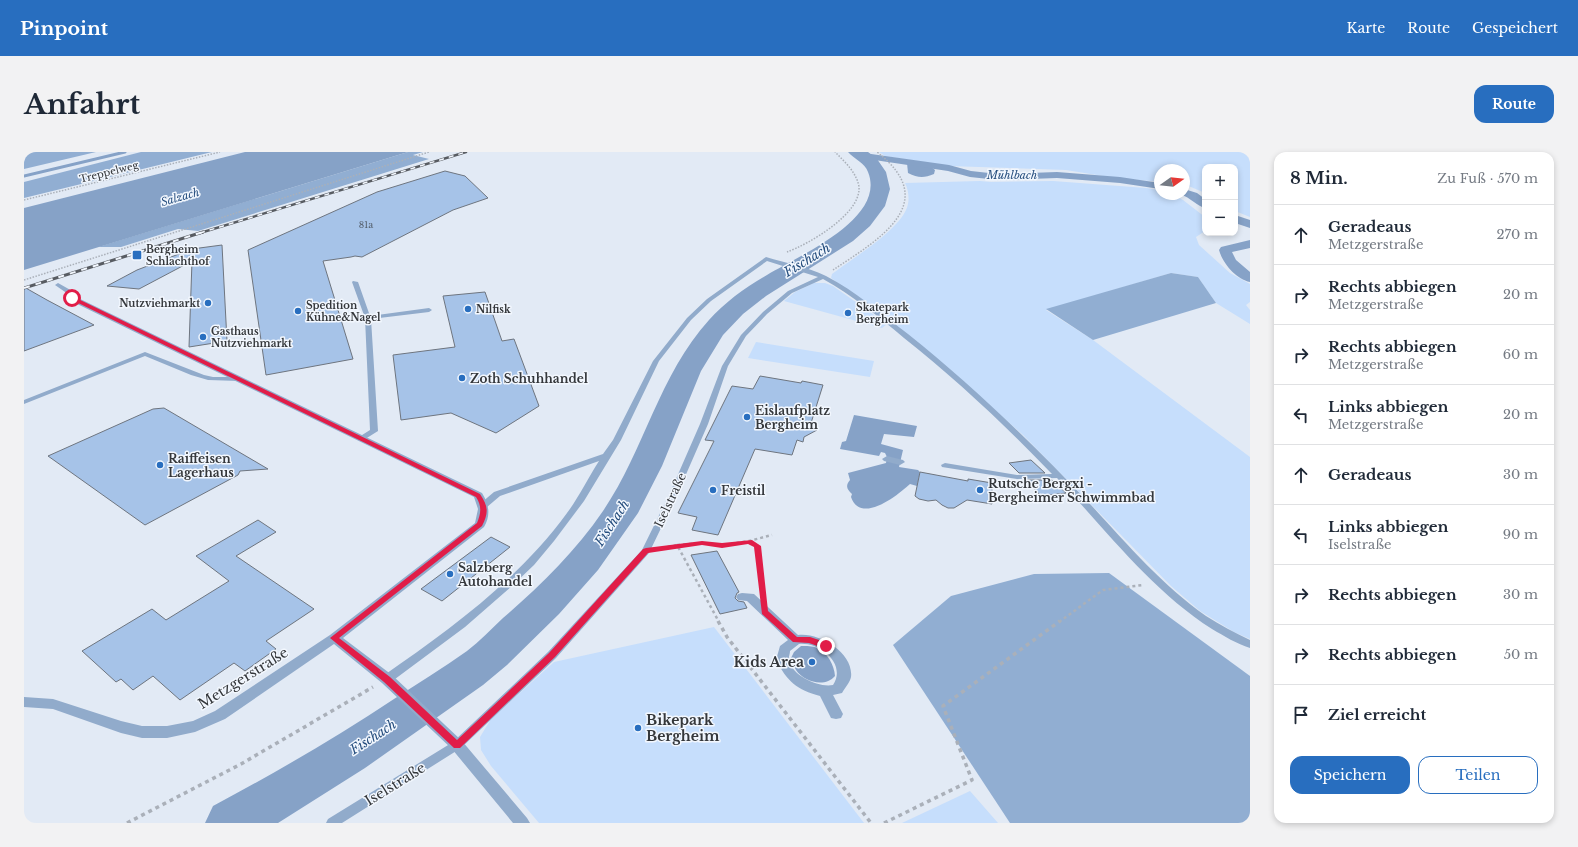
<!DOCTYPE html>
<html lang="de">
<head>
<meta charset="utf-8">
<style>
  :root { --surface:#fff; --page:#f2f2f3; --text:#1f2937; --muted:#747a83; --line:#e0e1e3; --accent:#286ebf }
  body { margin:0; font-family:"Libre Baskerville",serif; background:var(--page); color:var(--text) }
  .controls { position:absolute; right:12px; top:12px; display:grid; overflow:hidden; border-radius:8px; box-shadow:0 2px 6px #0003 }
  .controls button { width:36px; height:36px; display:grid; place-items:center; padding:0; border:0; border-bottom:1px solid var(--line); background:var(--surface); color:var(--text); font:20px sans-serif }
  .compass { position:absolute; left:1130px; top:12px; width:36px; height:36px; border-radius:50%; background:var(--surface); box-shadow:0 2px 6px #0003; rotate:75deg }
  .stop { position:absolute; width:12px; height:12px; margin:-9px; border:3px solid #e11d48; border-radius:50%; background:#fff }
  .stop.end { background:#e11d48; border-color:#fff; box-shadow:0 1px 4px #0008 }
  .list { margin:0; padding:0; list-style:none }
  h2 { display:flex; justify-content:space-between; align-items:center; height:52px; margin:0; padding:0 16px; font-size:17px }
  h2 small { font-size:13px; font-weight:400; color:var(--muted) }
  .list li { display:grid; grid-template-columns:26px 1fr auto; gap:12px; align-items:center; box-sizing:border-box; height:60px; padding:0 16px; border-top:1px solid var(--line) }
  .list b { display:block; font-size:15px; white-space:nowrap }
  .list p { margin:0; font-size:13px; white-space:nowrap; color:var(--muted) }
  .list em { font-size:13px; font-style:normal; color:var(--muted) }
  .actions { display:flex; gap:8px; padding:12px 16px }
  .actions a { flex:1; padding:9px 0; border:1px solid var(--accent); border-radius:12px; text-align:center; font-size:14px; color:var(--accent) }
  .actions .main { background:var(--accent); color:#fff }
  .icon { flex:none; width:22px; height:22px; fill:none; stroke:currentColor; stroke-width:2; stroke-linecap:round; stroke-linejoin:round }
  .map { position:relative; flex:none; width:1226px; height:671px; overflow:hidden; border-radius:12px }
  header { display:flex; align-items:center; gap:24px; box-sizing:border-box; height:56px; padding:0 20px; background:var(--accent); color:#fff }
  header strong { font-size:19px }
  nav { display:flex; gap:22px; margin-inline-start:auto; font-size:14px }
  .intro { display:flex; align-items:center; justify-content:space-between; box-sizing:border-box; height:96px; padding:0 24px }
  h1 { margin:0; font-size:28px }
  .button { padding:10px 18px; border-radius:12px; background:var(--accent); color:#fff; font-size:14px; font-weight:700 }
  main { display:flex; gap:24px; padding:0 24px }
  aside { flex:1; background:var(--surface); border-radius:12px; box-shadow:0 2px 6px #0003 }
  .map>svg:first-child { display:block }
</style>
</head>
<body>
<header>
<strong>Pinpoint</strong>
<nav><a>Karte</a><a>Route</a><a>Gespeichert</a></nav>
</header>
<div class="intro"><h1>Anfahrt</h1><a class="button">Route</a></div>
<main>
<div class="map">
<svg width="1226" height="671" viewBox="0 0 1226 671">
  <rect width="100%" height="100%" fill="#e2eaf5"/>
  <g fill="#c6defc">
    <polygon points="855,0 1226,0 1226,65 1211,59 1211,15 1181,15 1181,41 1167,35 1160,33 1160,18 1136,18 1136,30 1085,25 1042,18 924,14 861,4"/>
    <path d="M956 29 967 30 1029 29 1122 36 1136 38V42H1149L1159 48 1181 65V79L1172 85 1175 93 1206 121 1226 132V150L1222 153 1226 158V172L1192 151 1174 125 1147 121 1022 158 1069 188 1226 305V487L1210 480 1176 459 1147 434 999 283 899 195 807 126 808 122C828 107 872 80 882 58 886 50 885 39 881 31Z"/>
    <polygon points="790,131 801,131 809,134 863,172 858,176 760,149 771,140"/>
    <polygon points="732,190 850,209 846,225 724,206"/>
    <polygon points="690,475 840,671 515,671 467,614 457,598 456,585 467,567 530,510"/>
    <polygon points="946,639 974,671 878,671"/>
  </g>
  <g fill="#91aed2">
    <polygon points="0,0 72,0 0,17"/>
    <polygon points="117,0 188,0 0,46 0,30"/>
    <polygon points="384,0 399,0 389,3 405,7 174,79 154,77 97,95 74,95"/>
    <polygon points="1147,121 1174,125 1192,151 1069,188 1022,157"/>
    <polygon points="1085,421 1226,524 1226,671 986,671 869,493 927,444 1010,422"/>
  </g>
  <g fill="#86a2c7">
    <polygon points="221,0 384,0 0,118 0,56"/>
    <path d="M883 11 906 14 911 18 910 22C900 26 894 26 884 21Z"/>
    <path d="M830 263 893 274 890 285 860 282 857 292 879 298 875 315 894 318 896 320 893 334 886 332C874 343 837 373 827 345L828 342C823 337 821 334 826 328L824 321 862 311 863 305 861 301 857 300 855 304 816 297 818 290 822 289Z"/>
    <path d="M777 494C782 494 789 494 793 496 804 501 810 513 811 524 801 536 780 530 772 518 770 515 769 510 767 506L770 500Z"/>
  </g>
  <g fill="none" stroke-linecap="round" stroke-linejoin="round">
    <polyline stroke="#86a2c7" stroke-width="3" points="0,24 101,0"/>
    <g fill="#86a2c7" fill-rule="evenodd">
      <polygon points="840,1 925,13 947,19 974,22 1033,20 1096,25 1136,31 1136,37 1096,31 1033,26 974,28 946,25 924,19 837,6 835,4 837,2"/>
      <path d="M1160 37 1173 41 1181 47V56C1173 54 1167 46 1156 42H1160Z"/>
      <polygon points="1211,63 1226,68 1226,76 1211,71"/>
      <path d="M1226 88V96L1208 100 1212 108 1226 120V130C1212 127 1199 112 1195 98L1197 95Z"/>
    </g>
    <path fill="#86a2c7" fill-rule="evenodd" d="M824 0H844L853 7 862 20 866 37 861 54 846 74 829 89 742 144 719 162 699 183 677 219 638 314 614 361 574 418 535 462 483 513 459 533 341 616 254 671H181L189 654C251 621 311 586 370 547 394 531 419 516 443 499 456 489 467 477 479 466 516 434 551 400 579 359 620 299 635 223 685 168 701 150 722 135 743 123 774 104 863 67 844 20 841 11 830 7 824 0Z"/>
  </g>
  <g fill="#a6c3e8" stroke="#6e757f">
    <polygon points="421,19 441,24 464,46 429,58 338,105 331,104 327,105 299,109 329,207 242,223 224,98 353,40"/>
    <polygon points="198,93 203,189 165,195 168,109 115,137 83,134 113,118 168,97"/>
    <polygon points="0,135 23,148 70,173 0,199"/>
    <polygon points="461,140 478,189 490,187 515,254 472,281 427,261 377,268 369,203 431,195 419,144"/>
    <polygon points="736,224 777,231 778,229 799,233 787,271 793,278 780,285 779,290 773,288 768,303 731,297 694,383 668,378 673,365 654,361 690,289 681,288 708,234 729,237"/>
    <polygon points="140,256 244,317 216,319 214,323 121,373 24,304 129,257"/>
    <polygon points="1007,308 1021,321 995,321 985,311"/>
    <polygon points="896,320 944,329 944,327 968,331 968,352 943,348 930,356 924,356 918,353 912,348 904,349 895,347 891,344"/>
    <polygon points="1002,328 1028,328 1042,341 1017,344"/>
    <polygon points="234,368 252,380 212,404 290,457 242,489 252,497 221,519 210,511 156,548 129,524 109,538 97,527 92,530 58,499 128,457 142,468 205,429 172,404"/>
    <polygon points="467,385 486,395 418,449 397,437"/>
    <polygon points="693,399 715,440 713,441 711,446 714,449 720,450 723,456 696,462 667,403"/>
  </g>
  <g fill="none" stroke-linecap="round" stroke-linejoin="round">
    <g stroke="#aab0b9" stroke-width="1.5" stroke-dasharray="1.5 1.5" stroke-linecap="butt">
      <polyline points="0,48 196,0"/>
      <path d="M763 100C785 92 837 62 835 35 833 21 821 10 811 0"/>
      <path d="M809 118C854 88 919 51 853 0"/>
      <polyline points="0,128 405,0"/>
    </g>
    <g stroke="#aab0b9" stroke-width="2.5" stroke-dasharray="3 3" stroke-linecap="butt">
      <polyline points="726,390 734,394 738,436"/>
      <polyline points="653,393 678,391 698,393 725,389 748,383"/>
      <polyline points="638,396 653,393 695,470"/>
      <polyline points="1035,470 1079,438 1119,433"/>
    </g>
    <g stroke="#aab0b9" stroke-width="3.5" stroke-dasharray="4 4" stroke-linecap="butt">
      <polyline points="694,469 703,485 847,671"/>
      <polyline points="103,671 217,612 349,535"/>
      <polyline points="860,671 948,628 919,554 1036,469"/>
    </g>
    <g fill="#91abcb" fill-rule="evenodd">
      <path d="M742 105C762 111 783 115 802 124 831 139 858 162 884 182 949 234 1009 292 1067 353 1103 392 1138 433 1182 464 1196 473 1211 481 1226 488V496C1213 492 1200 484 1188 477 1127 438 1082 378 1033 326L993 327 918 315 917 313 921 311 993 323 1028 322C982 274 933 228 880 186 855 165 828 143 799 127L768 141 743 162 722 184 704 214 684 272 653 343 625 401 532 506 437 596 318 671H302L304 667 429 590 524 500 618 398 645 343 676 272 698 214 717 183 739 160 764 139 794 125 743 109 687 149 667 168 635 209 597 288 560 349 530 389 510 413 488 434 441 475 367 530 363 531 359 530 358 527 359 524C427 477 494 428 543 361 555 345 564 326 575 309L476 344 463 355H457L456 353 457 351 470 340 579 302 589 288 629 209 663 166 683 147Z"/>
      <polygon points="329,129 334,130 346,164 405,156 408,158 405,160 347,167 354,279 338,289 335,289 334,287 335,285 346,278 341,166 328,130"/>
      <polygon points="121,200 180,223 189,225 215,225 218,227 215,229 184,228 167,223 121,204 0,252 0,248"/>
    </g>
    <g fill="#91abcb" fill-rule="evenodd">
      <polygon points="863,304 879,308 881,310 876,313 860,309 858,307"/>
      <path d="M718 441 730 442 774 483C795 480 830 501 827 525 826 530 821 536 818 541L809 543 819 562 817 566 812 567 807 566 796 544C773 538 763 529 752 508L756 494 764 488 723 449 714 448 712 445 714 442ZM775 492C796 490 823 512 809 533 795 536 769 524 765 509 764 506 766 502 766 499Z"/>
    </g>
    <path fill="#91abcb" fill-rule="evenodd" d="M34 131 50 140 52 145 458 341C465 352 467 363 460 375L319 486 368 523 438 589 503 666 506 671H489L428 597 358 531 310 492 201 567 171 580 143 586H118L97 581 29 557 0 555V545L29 547 97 569 118 574H143L169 569 191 559 306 483 451 371 454 357 450 345 45 148 44 142 31 133Z"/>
    <g stroke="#585c62" stroke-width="2.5">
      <polyline id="rail-far1" points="176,81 442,0"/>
    </g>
    <g stroke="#585c62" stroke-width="3">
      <polyline id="rail" points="0,136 179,80"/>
    </g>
    <use href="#rail-far1" stroke="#f2f7fe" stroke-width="1.5" stroke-dasharray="5" stroke-linecap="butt"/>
    <use href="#rail" stroke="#f2f7fe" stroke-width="2" stroke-dasharray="6" stroke-linecap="butt"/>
  </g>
  <path fill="#e11d48" d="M46 145H50L456 342C464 354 465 360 458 374L315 486 366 525 433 588 525 501 619 397 622 396 678 389 698 391 728 388 737 394 744 459 773 485H786L804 491 806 494 802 497 785 491 769 490 738 462 730 395 724 392 698 396 678 393 624 401 531 505 436 596H430L360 530 306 486 453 371C457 361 458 354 452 345L46 147Z"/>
  <g fill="#286ebf" stroke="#f2f7fe" stroke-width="1.5">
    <rect x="108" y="98" width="10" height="10" rx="2"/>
    <circle cx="184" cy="151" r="4"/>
    <circle cx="444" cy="157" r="4"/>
    <circle cx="274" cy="159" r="4"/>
    <circle cx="824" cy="161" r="4"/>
    <circle cx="179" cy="185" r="4"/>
    <circle cx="438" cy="226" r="4"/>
    <circle cx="723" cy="265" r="4"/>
    <circle cx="136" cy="313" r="4"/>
    <circle cx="689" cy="338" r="4"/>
    <circle cx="956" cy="338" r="4"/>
    <circle cx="426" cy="422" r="4"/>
    <circle cx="788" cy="510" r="4"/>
    <circle cx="614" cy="576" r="4"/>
  </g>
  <g text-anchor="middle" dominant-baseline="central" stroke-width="3" stroke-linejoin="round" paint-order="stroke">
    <g font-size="9" fill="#505a66">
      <text x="342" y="72">81a</text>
    </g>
    <g font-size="10" fill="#34373b" stroke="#f2f7fe">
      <text transform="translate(85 20) rotate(-14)">Treppelweg</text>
    </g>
    <g font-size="10" font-weight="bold" fill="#34373b" stroke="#f2f7fe" text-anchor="start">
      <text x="122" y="97">Bergheim<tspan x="122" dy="12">Schlachthof</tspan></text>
      <text x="176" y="151" text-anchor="end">Nutzviehmarkt</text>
      <text x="282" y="153">Spedition<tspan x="282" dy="12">Kühne&amp;Nagel</tspan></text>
      <text x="832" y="155">Skatepark<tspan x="832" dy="12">Bergheim</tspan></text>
      <text x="452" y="157">Nilfisk</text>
      <text x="187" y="179">Gasthaus<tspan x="187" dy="12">Nutzviehmarkt</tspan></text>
    </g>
    <g font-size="11" font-style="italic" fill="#264e7e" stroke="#f2f7fe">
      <text x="988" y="23">Mühlbach</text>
      <text transform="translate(156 45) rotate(-16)">Salzach</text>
    </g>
    <g font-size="12" font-weight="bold" fill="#34373b" stroke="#f2f7fe" text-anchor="start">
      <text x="446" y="226">Zoth Schuhhandel</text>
      <text x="731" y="258">Eislaufplatz<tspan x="731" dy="14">Bergheim</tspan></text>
      <text x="144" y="306">Raiffeisen<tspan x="144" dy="14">Lagerhaus</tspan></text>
      <text x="964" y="331">Rutsche Bergxi -<tspan x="964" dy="14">Bergheimer Schwimmbad</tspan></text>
      <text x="697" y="338">Freistil</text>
      <text x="434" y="415">Salzberg<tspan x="434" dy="14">Autohandel</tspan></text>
    </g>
    <g font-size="12" fill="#34373b" stroke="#f2f7fe">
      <text transform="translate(646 348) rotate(-65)">Iselstraße</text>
    </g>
    <g font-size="13" font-style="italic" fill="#264e7e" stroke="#f2f7fe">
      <text transform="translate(783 108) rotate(-31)">Fischach</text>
      <text transform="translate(588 371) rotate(-57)">Fischach</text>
      <text transform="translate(349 585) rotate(-33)">Fischach</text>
    </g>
    <g font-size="14" font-weight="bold" fill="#34373b" stroke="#f2f7fe" text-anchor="end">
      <text x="780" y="510">Kids Area</text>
      <text x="622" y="568" text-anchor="start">Bikepark<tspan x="622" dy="16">Bergheim</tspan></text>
    </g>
    <g font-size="14" fill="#34373b" stroke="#f2f7fe">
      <text transform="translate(219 526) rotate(-32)">Metzgerstraße</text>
      <text transform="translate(371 632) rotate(-32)">Iselstraße</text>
    </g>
  </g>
</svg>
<div class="controls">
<button>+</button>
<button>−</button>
</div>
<svg class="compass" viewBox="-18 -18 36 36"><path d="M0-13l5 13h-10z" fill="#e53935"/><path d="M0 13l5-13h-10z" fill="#747a83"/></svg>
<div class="stop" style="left:48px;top:146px"></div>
<div class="stop end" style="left:802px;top:494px"></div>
</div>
<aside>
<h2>8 Min.<small>Zu Fuß · 570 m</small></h2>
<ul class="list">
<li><svg class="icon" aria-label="ahead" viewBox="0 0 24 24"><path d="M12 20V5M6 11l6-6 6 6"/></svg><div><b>Geradeaus</b><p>Metzgerstraße</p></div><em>270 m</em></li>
<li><svg class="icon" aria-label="right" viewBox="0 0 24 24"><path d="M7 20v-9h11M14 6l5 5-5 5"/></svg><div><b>Rechts abbiegen</b><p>Metzgerstraße</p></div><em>20 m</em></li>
<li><svg class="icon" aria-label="right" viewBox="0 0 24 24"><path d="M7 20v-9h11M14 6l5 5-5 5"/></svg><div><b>Rechts abbiegen</b><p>Metzgerstraße</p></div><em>60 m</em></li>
<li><svg class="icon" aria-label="left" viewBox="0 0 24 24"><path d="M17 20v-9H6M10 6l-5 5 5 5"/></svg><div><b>Links abbiegen</b><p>Metzgerstraße</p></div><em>20 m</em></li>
<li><svg class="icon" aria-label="ahead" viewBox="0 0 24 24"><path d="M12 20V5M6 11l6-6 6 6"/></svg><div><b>Geradeaus</b></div><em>30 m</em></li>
<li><svg class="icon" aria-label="left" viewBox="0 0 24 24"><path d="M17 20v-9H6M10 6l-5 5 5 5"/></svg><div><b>Links abbiegen</b><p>Iselstraße</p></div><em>90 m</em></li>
<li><svg class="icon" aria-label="right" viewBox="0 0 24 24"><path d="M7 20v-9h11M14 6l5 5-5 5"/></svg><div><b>Rechts abbiegen</b></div><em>30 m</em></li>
<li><svg class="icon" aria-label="right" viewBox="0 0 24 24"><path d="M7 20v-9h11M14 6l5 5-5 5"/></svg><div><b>Rechts abbiegen</b></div><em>50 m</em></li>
<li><svg class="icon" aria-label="arrive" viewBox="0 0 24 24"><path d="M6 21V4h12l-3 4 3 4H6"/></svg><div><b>Ziel erreicht</b></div></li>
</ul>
<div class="actions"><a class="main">Speichern</a><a>Teilen</a></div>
</aside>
</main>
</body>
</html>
